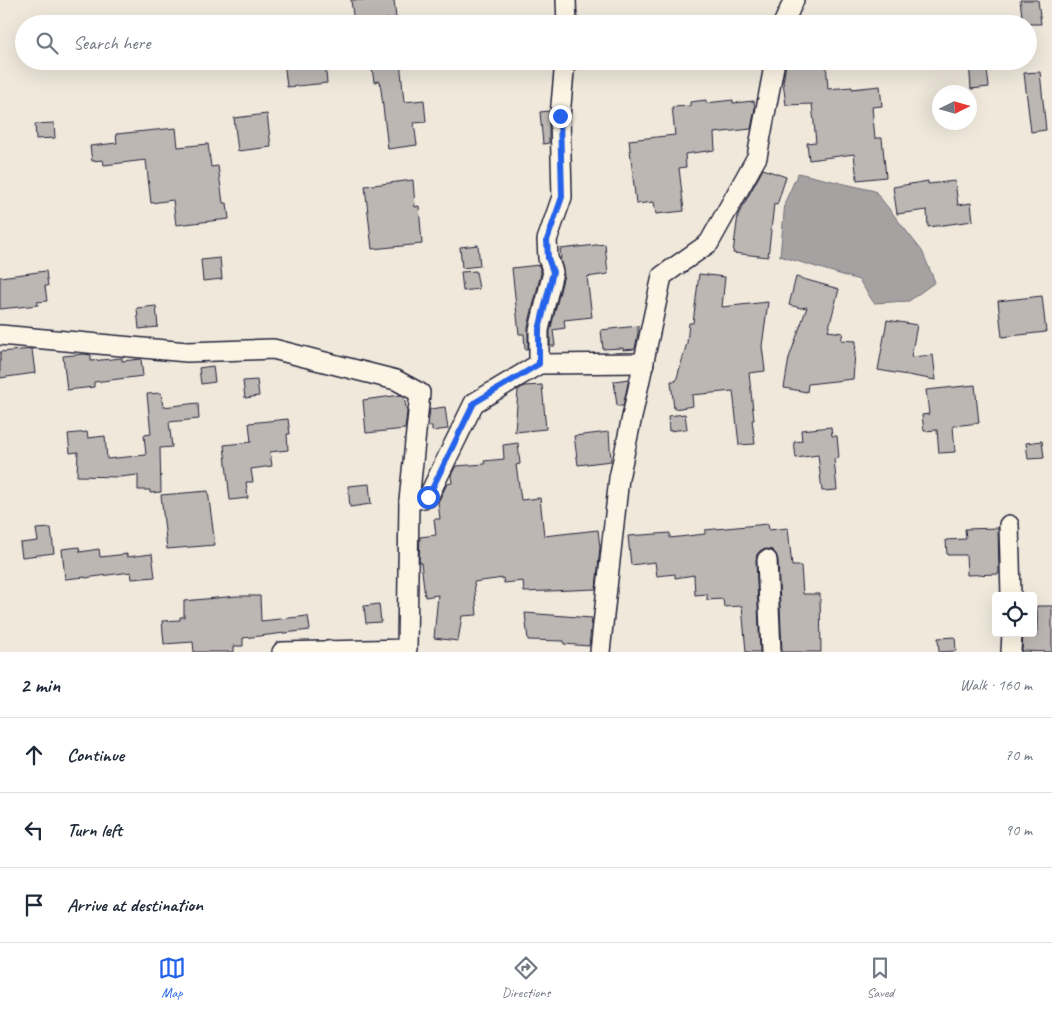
<!DOCTYPE html>
<html lang="en">
<head>
<meta charset="utf-8">
<style>
  :root { --surface:#fff; --page:#f6f6f7; --text:#1f2937; --muted:#747a83; --line:#e0e1e3; --accent:#2563eb }
  body { margin:0; font-family:Caveat,sans-serif; background:var(--page); color:var(--text) }
  .controls { position:absolute; right:15px; bottom:15px; display:grid; overflow:hidden; border-radius:5px; box-shadow:0 5px 20px #0002 }
  .controls button { width:45px; height:45px; display:grid; place-items:center; padding:0; border:0; border-bottom:1px solid var(--line); background:var(--surface); color:var(--text); font:25px sans-serif }
  .compass { position:absolute; left:932px; top:85px; width:45px; height:45px; border-radius:50%; background:var(--surface); box-shadow:0 5px 20px #0002; rotate:85deg }
  .stop { position:absolute; width:15px; height:15px; margin:-11px; border:4px solid #2563eb; border-radius:50%; background:#fff }
  .stop.end { background:#2563eb; border-color:#fff; box-shadow:0 1px 5px #0008 }
  .list { margin:0; padding:0; list-style:none }
  h2 { display:flex; justify-content:space-between; align-items:center; height:65px; margin:0; padding:0 20px; font-size:21px }
  h2 small { font-size:16px; font-weight:400; color:var(--muted) }
  .list li { display:grid; grid-template-columns:32px 1fr auto; gap:15px; align-items:center; box-sizing:border-box; height:75px; padding:0 20px; border-top:1px solid var(--line) }
  .list b { display:block; font-size:19px; white-space:nowrap }
  .list em { font-size:16px; font-style:normal; color:var(--muted) }
  .icon { flex:none; width:28px; height:28px; fill:none; stroke:currentColor; stroke-width:2; stroke-linecap:round; stroke-linejoin:round }
  .map { position:relative; flex:none; width:1052px; height:652px; overflow:hidden }
  .search { position:absolute; background:var(--surface); box-shadow:0 5px 20px #0002; left:15px; right:15px; top:15px; height:55px; display:flex; align-items:center; gap:12px; box-sizing:border-box; padding:0 18px; border-radius:28px; color:var(--muted); font-size:19px }
  .sheet { height:290px; background:var(--surface) }
  nav { display:flex; justify-content:space-around; align-items:center; box-sizing:border-box; height:70px; border-top:1px solid var(--line); background:var(--surface); font-size:14px; color:var(--muted) }
  nav a { display:grid; justify-items:center; gap:2px }
  nav .on { color:var(--accent) }
  .map>svg:first-child { display:block }
</style>
</head>
<body>
<div class="map">
<svg width="1052" height="652" viewBox="0 0 1052 652">
  <rect width="100%" height="100%" fill="#efe8db"/>
  <filter id="ink" filterUnits="userSpaceOnUse"><feTurbulence type="fractalNoise" baseFrequency=".02" numOctaves="2"/><feDisplacementMap in="SourceGraphic" scale="10" xChannelSelector="R" yChannelSelector="G"/><feConvolveMatrix kernelMatrix="1 2 1 2 8 2 1 2 1" color-interpolation-filters="sRGB"/></filter>
  <g filter="url(#ink)">
    <polygon fill="#a6a2a2" stroke="#716f79" points="798,173 875,191 922,251 935,282 909,301 874,303 859,280 780,256 785,202"/>
    <g fill="#bcb7b3" stroke="#22223b">
      <polygon points="351,0 394,0 396,18 354,23"/>
      <polygon points="1020,0 1038,0 1041,24 1023,24"/>
      <polygon points="284,61 325,61 327,83 287,87"/>
      <polygon points="371,61 400,61 404,102 424,100 426,122 414,123 417,145 388,149 380,81 374,82"/>
      <polygon points="789,61 826,61 828,89 852,87 852,89 880,86 882,106 872,107 875,138 882,138 886,177 857,180 854,154 809,160 807,143 816,142 812,104 786,105 783,82 786,64 789,63"/>
      <polygon points="969,61 986,61 989,87 971,89"/>
      <polygon points="1040,72 1046,130 1031,132 1024,73"/>
      <polygon points="706,100 706,103 733,100 733,103 754,101 755,108 751,129 714,133 715,150 685,154 686,167 679,168 684,211 656,214 654,202 636,204 629,140 675,135 672,107 690,106 690,102"/>
      <polygon points="549,111 549,143 543,144 540,112"/>
      <polygon points="267,114 271,147 238,151 234,118"/>
      <polygon points="54,123 55,138 36,139 35,124"/>
      <polygon points="176,128 178,147 208,144 211,167 218,166 223,203 227,203 229,219 176,225 173,200 151,203 146,160 104,165 103,160 92,161 90,146 117,143 116,134"/>
      <polygon points="763,169 786,177 777,205 774,204 768,257 733,253 738,215"/>
      <polygon points="413,180 415,207 419,206 422,244 372,249 365,186"/>
      <polygon points="928,181 928,184 955,181 958,205 971,203 973,221 928,227 927,210 897,214 893,187"/>
      <polygon points="605,244 608,274 587,277 592,317 564,320 565,328 553,330 555,346 550,346 550,331 564,275 560,258 561,258 560,249"/>
      <polygon points="478,245 480,266 462,268 460,247"/>
      <polygon points="220,258 222,279 203,281 201,260"/>
      <polygon points="539,265 541,273 528,327 528,349 525,349 524,334 519,334 512,268"/>
      <polygon points="46,271 48,286 45,286 47,301 37,302 38,305 0,309 0,277"/>
      <polygon points="476,271 479,289 463,291 461,272"/>
      <polygon points="699,274 725,277 722,307 768,302 762,346 765,371 749,373 754,420 752,420 755,444 739,445 733,391 692,395 693,406 674,409 671,381 676,381 687,343 689,323 693,323"/>
      <polygon points="796,277 839,289 828,331 843,333 841,340 856,341 853,379 808,384 807,392 784,388 789,358 807,307 801,308 789,305"/>
      <polygon points="1042,296 1046,332 1002,337 998,301"/>
      <polygon points="156,306 158,327 139,329 137,308"/>
      <polygon points="887,320 917,325 911,357 933,355 936,380 878,370"/>
      <polygon points="638,326 638,333 635,349 623,350 623,348 603,349 601,330"/>
      <polygon points="32,349 35,373 0,378 0,352"/>
      <polygon points="84,354 91,355 91,361 122,358 122,361 141,359 143,376 94,382 94,387 67,390 63,356"/>
      <polygon points="213,366 215,382 201,384 199,368"/>
      <polygon points="629,379 623,406 617,406 614,381"/>
      <polygon points="257,380 259,396 245,398 243,381"/>
      <polygon points="542,385 546,429 515,432 518,390 524,386"/>
      <polygon points="975,385 979,423 953,426 955,452 939,453 937,430 924,431 922,415 929,414 926,390"/>
      <polygon points="161,393 163,407 198,403 199,419 169,422 172,447 160,448 161,492 150,493 150,490 138,490 138,475 119,477 77,476 78,452 70,453 68,434 87,432 88,438 105,436 107,459 146,455 144,435 151,434 147,394"/>
      <polygon points="401,395 404,397 407,412 405,429 366,433 363,400"/>
      <polygon points="445,407 448,429 432,431 432,426 428,426 430,409"/>
      <polygon points="685,414 687,429 669,431 668,416"/>
      <polygon points="288,419 290,434 287,434 288,450 270,452 272,466 251,469 253,482 246,482 248,498 230,500 224,445 251,442 249,423"/>
      <polygon points="831,427 832,436 837,436 839,458 834,459 837,490 822,491 818,455 796,458 794,442 802,441 801,430"/>
      <polygon points="609,432 611,461 578,465 574,436"/>
      <polygon points="1042,441 1044,458 1028,459 1026,443"/>
      <polygon points="518,443 520,464 516,465 521,500 540,498 544,536 598,530 600,547 596,589 524,592 523,581 504,583 503,578 474,582 477,615 462,616 458,641 434,638 438,595 425,597 421,562 419,562 420,537 436,535 434,519 440,519 438,502 447,484 452,483 451,475 456,466 485,464 484,461 504,459 503,445"/>
      <polygon points="369,484 371,504 350,507 348,486"/>
      <polygon points="208,491 215,545 167,549 161,495"/>
      <polygon points="768,524 769,530 788,528 792,566 801,566 803,594 820,594 821,652 782,652 778,560 776,554 772,550 767,549 761,550 757,554 756,560 760,652 746,652 742,606 724,607 723,599 707,600 707,594 695,595 694,575 675,578 675,574 657,576 655,562 631,565 628,536 670,533 670,538 705,534 705,530"/>
      <polygon points="51,528 54,553 22,557 20,543 38,541 36,529"/>
      <polygon points="998,528 999,574 967,575 966,555 947,555 946,540 966,539 965,529"/>
      <polygon points="79,547 80,552 99,549 100,557 127,554 127,557 152,554 155,577 132,579 131,572 85,578 85,577 65,579 62,549"/>
      <polygon points="237,596 260,596 261,621 308,616 310,630 243,638 243,646 234,646 234,652 194,652 193,642 164,644 162,621 180,620 180,617 184,617 184,601"/>
      <polygon points="379,604 381,622 366,623 364,606"/>
      <polygon points="1037,606 1052,606 1052,652 1022,651 1023,634 1038,634"/>
      <polygon points="525,613 592,618 589,646 564,644 564,641 528,640"/>
      <polygon points="955,637 956,651 939,652 938,638"/>
    </g>
    <g fill="none" stroke-linecap="round" stroke-linejoin="round">
      <g stroke="#22223b" stroke-width="22">
        <g id="street">
          <polyline points="566,0 567,24"/>
          <polyline points="783,24 794,0"/>
          <polyline points="0,335 187,352 273,349 396,380 420,393 409,501 407,649 282,652"/>
          <polyline points="539,364 644,363"/>
          <polyline points="409,501 428,497 474,403 539,364 539,330 553,272 548,258 547,240 562,197 560,116 565,61"/>
          <polyline points="1009,525 1011,596"/>
          <polyline points="767,560 771,652"/>
          <polyline points="600,652 619,478 662,276 709,243 757,157 775,61"/>
          <polyline points="1011,652 1012,633"/>
        </g>
      </g>
      <use href="#street" stroke="#fcf5e5" stroke-width="19"/>
    </g>
  </g>
  <g fill="none" stroke-linecap="round" stroke-linejoin="round" filter="url(#ink)">
    <polyline stroke="#2563eb" stroke-width="6" points="428,497 474,403 539,364 539,330 553,272 548,258 547,240 562,197 560,116"/>
  </g>
</svg>
<div class="controls">
<button><svg class="icon" aria-label="locate" viewBox="0 0 24 24"><circle cx="12" cy="12" r="6"/><path d="M12 2v4M12 18v4M2 12h4M18 12h4"/></svg></button>
</div>
<svg class="compass" viewBox="-18 -18 36 36"><path d="M0-13l5 13h-10z" fill="#e53935"/><path d="M0 13l5-13h-10z" fill="#747a83"/></svg>
<div class="stop" style="left:428px;top:497px"></div>
<div class="stop end" style="left:560px;top:116px"></div>
<div class="search"><svg class="icon" aria-label="search" viewBox="0 0 24 24"><circle cx="10" cy="10" r="6"/><path d="M15 15l6 6"/></svg>Search here</div>
</div>
<section class="sheet">
<h2>2 min<small>Walk · 160 m</small></h2>
<ul class="list">
<li><svg class="icon" aria-label="ahead" viewBox="0 0 24 24"><path d="M12 20V5M6 11l6-6 6 6"/></svg><div><b>Continue</b></div><em>70 m</em></li>
<li><svg class="icon" aria-label="left" viewBox="0 0 24 24"><path d="M17 20v-9H6M10 6l-5 5 5 5"/></svg><div><b>Turn left</b></div><em>90 m</em></li>
<li><svg class="icon" aria-label="arrive" viewBox="0 0 24 24"><path d="M6 21V4h12l-3 4 3 4H6"/></svg><div><b>Arrive at destination</b></div></li>
</ul>
</section>
<nav>
<a class="on"><svg class="icon" aria-label="map" viewBox="0 0 24 24"><path d="M3 6l6-2 6 2 6-2v14l-6 2-6-2-6 2zM9 4v14M15 6v14"/></svg>Map</a>
<a><svg class="icon" aria-label="directions" viewBox="0 0 24 24"><path d="M12 3l9 9-9 9-9-9zM9 14v-3h6M13 9l2 2-2 2"/></svg>Directions</a>
<a><svg class="icon" aria-label="saved" viewBox="0 0 24 24"><path d="M7 4h10v16l-5-4-5 4z"/></svg>Saved</a>
</nav>
</body>
</html>
